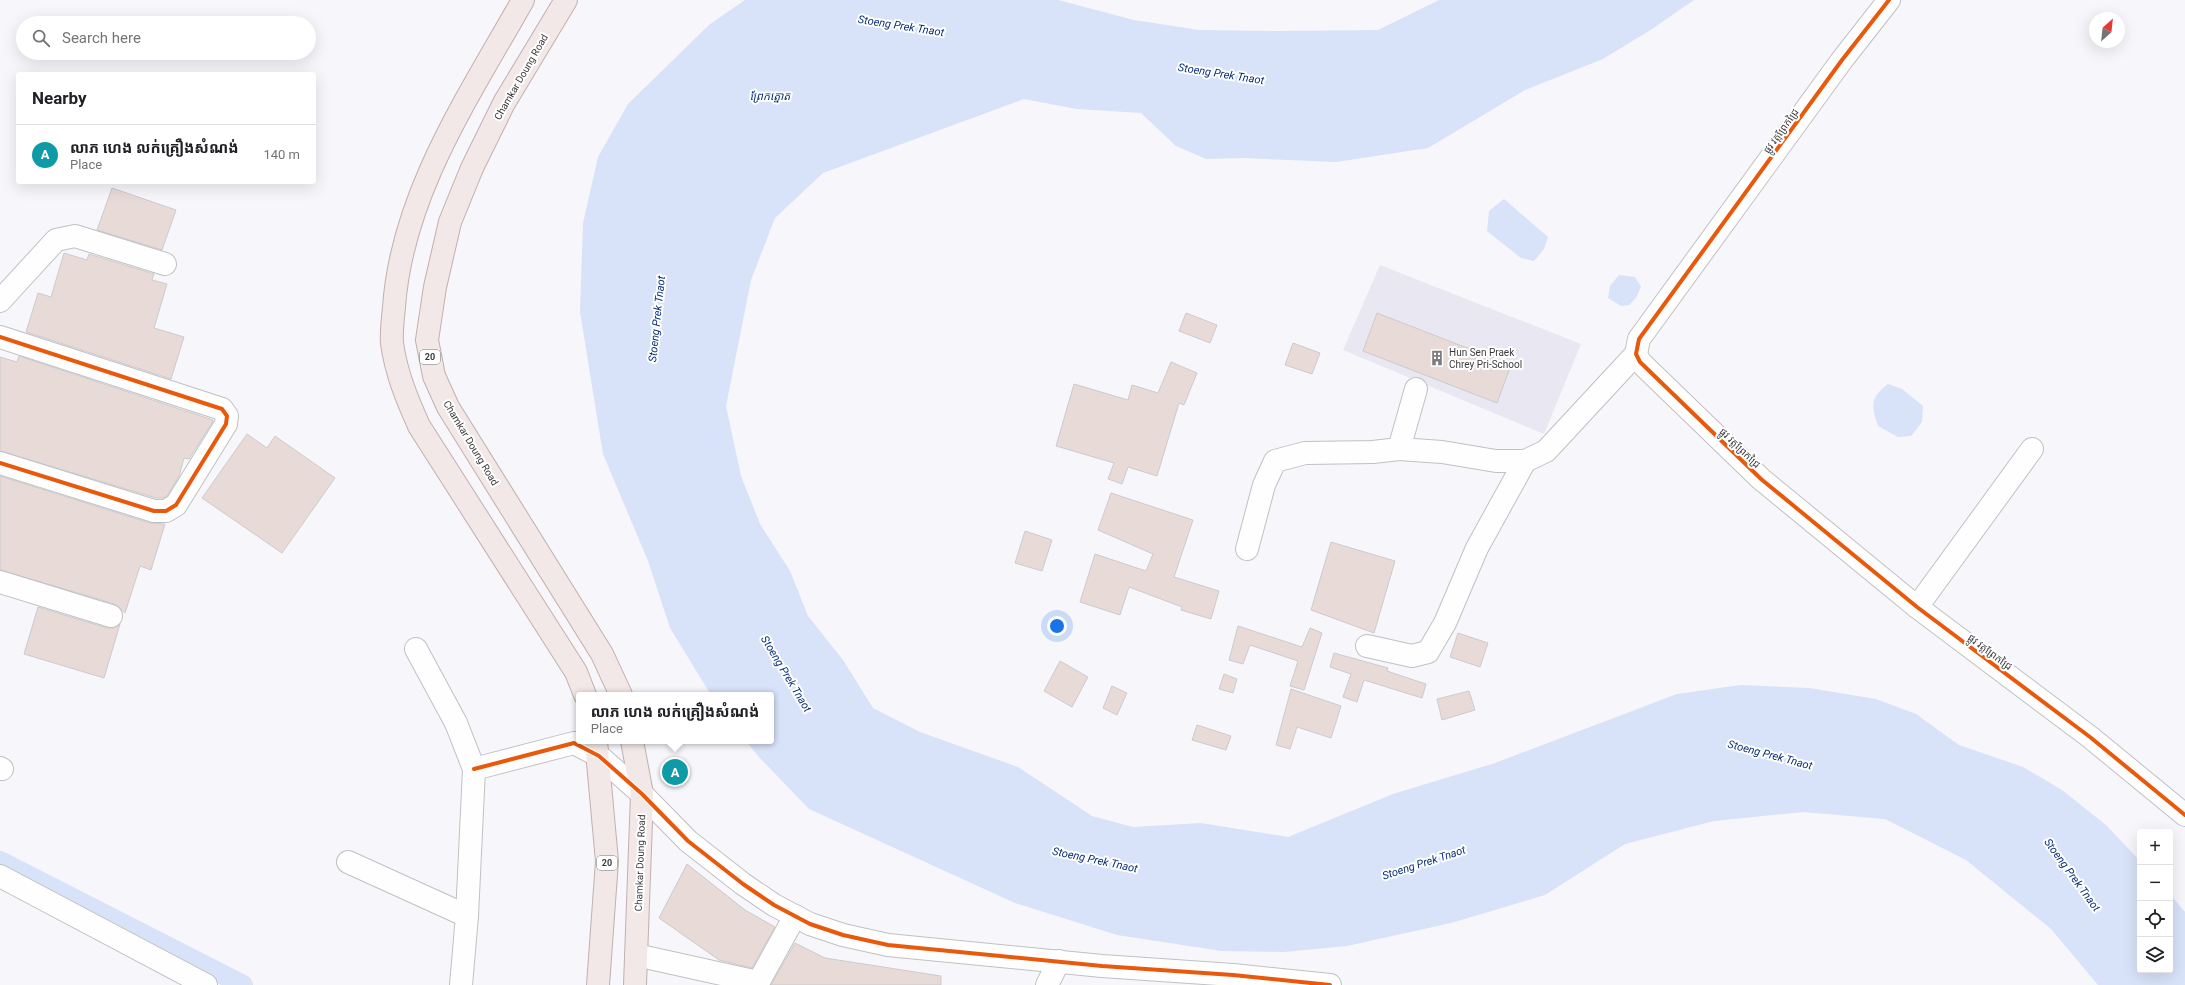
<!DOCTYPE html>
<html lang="en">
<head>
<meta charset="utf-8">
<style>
  :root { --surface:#fff; --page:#f2f2f2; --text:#202124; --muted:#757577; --line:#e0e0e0; --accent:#7d7c80 }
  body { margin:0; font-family:Roboto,"Noto Sans Khmer",sans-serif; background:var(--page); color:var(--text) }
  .controls { position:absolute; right:12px; bottom:12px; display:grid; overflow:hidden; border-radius:4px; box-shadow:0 4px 16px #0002 }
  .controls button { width:36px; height:36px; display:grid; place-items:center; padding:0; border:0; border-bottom:1px solid var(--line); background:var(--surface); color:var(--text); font:20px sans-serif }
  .compass { position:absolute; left:2089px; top:12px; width:36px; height:36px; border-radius:50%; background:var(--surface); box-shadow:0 4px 16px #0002; rotate:27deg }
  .you { position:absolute; left:1057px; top:626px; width:14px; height:14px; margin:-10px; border:3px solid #fff; border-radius:50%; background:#1a73e8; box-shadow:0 0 0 6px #1a73e833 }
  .badge { display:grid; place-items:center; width:26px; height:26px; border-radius:50%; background:var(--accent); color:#fff; font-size:13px; font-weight:700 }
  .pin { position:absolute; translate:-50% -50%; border:2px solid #fff; box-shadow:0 1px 4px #0006 }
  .popup { position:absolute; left:576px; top:692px; width:198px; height:52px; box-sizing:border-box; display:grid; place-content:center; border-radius:4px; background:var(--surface); filter:drop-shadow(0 1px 3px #0005); font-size:13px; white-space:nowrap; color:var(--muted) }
  .popup b { font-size:15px; color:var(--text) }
  .popup::after { content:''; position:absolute; left:50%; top:100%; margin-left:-8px; border:8px solid transparent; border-top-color:var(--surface) }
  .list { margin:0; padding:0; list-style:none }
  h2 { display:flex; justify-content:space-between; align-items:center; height:52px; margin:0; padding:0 16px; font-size:17px }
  h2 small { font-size:13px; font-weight:400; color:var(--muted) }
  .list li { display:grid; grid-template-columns:26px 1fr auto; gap:12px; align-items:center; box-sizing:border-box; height:60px; padding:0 16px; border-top:1px solid var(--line) }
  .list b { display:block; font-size:15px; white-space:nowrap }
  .list p { margin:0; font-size:13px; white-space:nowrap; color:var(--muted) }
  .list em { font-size:13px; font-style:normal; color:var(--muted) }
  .icon { flex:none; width:22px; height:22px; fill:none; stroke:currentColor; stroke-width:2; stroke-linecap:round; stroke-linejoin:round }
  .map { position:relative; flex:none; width:2185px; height:985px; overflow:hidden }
  .search { position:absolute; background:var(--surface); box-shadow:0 4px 16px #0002; left:16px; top:16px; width:300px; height:44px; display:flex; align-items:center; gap:10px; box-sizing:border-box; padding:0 14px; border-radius:22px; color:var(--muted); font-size:15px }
  .panel { position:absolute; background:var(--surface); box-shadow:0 4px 16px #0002; left:16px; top:72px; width:300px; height:112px; border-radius:4px }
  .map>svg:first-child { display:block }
</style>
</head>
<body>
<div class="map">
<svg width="2185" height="985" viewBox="0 0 2185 985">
  <rect width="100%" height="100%" fill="#f7f6fb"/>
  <polygon fill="#e9e7f1" points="1380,265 1581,344 1544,434 1343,350"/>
  <g fill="#d8e2f8">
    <polygon points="745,0 1058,0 1134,20 1199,30 1280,31 1378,30 1439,0 1694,0 1652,29 1603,59 1525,90 1428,148 1336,162 1244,158 1206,159 1176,146 1141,113 1077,109 1024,99 823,173 775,218 751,280 726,406 741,476 760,524 790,571 808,616 843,660 873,708 920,732 1018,767 1092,816 1133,827 1201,823 1288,837 1393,794 1495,763 1677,694 1741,685 1809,688 1876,699 1916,714 1959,745 2023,767 2062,790 2106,825 2140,861 2140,970 2170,970 2170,894 2185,912 2185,985 2098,985 2051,929 1966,860 1885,819 1803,812 1714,821 1625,844 1545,895 1451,923 1347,946 1284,952 1222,951 1117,935 1015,903 809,809 758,756 746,741 771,741 771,695 711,695 670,628 648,561 603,454 580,312 583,223 598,157 628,104 709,25"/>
    <polygon points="1504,199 1548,237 1544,249 1534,261 1521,258 1487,231 1489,211"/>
    <polygon points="1619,275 1635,277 1641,287 1636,298 1629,305 1621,306 1608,298 1610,286"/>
    <path d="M1888 384 1902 389 1923 406 1922 422 1911 436 1898 437 1878 426C1871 405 1870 398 1888 384Z"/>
  </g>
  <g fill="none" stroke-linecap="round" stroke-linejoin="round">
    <polyline stroke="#d8e2f8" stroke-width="20" points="0,861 243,985"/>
  </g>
  <g fill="#e7dad7" stroke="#cdcbcd">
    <polygon points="112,188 176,210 162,250 97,230"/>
    <polygon points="64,253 87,260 89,254 154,274 152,280 167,284 154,328 184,337 171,379 26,332 38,293 51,297"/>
    <polygon points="1186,313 1217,325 1210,343 1179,331"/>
    <polygon points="1377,313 1511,365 1497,403 1363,351"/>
    <polygon points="1293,343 1320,353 1312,374 1285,365"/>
    <polygon points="19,356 213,420 212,423 189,459 184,458 179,476 167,496 163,498 156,498 0,451 0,357 17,362"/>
    <polygon points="1171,362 1197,373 1184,405 1179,403 1157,476 1128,467 1122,484 1108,479 1114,463 1056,446 1074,384 1128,400 1132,385 1158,393"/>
    <polygon points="247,434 267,448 275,436 335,478 282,553 202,498"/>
    <polygon points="0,476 150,523 165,524 151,570 140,566 125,613 115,604 0,570"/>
    <polygon points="1111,493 1193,520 1174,577 1219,591 1211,619 1181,610 1182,607 1129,587 1120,615 1080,602 1095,554 1146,571 1153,554 1098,530"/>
    <polygon points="1025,531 1052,540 1042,571 1015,563"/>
    <polygon points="1331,542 1395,561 1374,633 1311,610"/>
    <polygon points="38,607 107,628 114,628 120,624 104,678 24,654"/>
    <polygon points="1238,626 1302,647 1310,628 1322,633 1304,690 1290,686 1298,661 1250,645 1243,664 1229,660"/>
    <polygon points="1458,633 1488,643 1480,667 1450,657"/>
    <polygon points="1334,653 1388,668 1387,671 1426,684 1422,698 1364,680 1357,702 1343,697 1351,674 1330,667"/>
    <polygon points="1060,661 1088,677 1072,707 1044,691"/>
    <polygon points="1224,674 1237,679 1233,693 1219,689"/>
    <polygon points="1112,686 1127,693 1117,715 1103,708"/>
    <polygon points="1291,689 1341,706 1331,738 1297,727 1290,749 1276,745"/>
    <polygon points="1469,691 1475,710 1442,720 1437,699"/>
    <polygon points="1197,725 1231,736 1226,750 1192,740"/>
    <polygon points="687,864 745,910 775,927 752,968 719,960 659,918"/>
    <polygon points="795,943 825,958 941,976 941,985 771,985"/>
  </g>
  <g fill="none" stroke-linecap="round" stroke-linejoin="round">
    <g stroke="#c1c0c3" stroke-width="24">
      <g id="minor">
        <polyline points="1889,0 1842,60 1639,339 1636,354 1640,362 1761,479 1917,607 2090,737 2185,815"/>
        <polyline points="0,301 56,240 75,236 165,264"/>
        <polyline points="0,337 222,409 227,416 226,424 176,505 166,511 154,511 0,463"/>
        <polyline points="1399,449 1416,389"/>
        <polyline points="1247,549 1264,485 1275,461 1305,453 1373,452 1399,449 1442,452 1496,461 1525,461 1546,451 1636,354"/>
        <polyline points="0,582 111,616"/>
        <polyline points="1917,607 2032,449"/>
        <polyline points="1367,646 1412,656 1428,652 1445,623 1477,548 1525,461"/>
        <polyline points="416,649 456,723 474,769 467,916 461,985"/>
        <polyline points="0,768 2,769"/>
        <polyline points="474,769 574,743 599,756 642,794 688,841 743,884 774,905 810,924 843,935 888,945 1102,966 1233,975 1330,985"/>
        <polyline points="348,862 467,916"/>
        <polyline points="0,876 206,985"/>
        <polyline points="636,955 758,982"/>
        <polyline points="757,985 795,916"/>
        <polyline points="1047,985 1059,961"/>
      </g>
    </g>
    <g stroke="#c2afaf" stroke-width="24">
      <g id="major">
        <path d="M523 0C469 96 402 194 394 307 393 319 391 332 392 343 396 373 407 399 419 426L576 672 585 695"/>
        <polyline points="566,0 504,103 472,168 450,222 435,287 427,340 434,376 448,407 602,654 621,695"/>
        <polyline points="596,741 607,861 598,985"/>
        <polyline points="632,741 642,794 635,985"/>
      </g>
    </g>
    <use href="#minor" stroke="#fefefe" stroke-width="22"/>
    <use href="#major" stroke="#f2e8e7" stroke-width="22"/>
    <g stroke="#fff" stroke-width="6">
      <g id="cycleway">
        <polyline points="1889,0 1842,60 1639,339 1636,354 1640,362 1761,479 1917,607 2090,737 2185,815"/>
        <polyline points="0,337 222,409 227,416 226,424 176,505 166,511 154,511 0,463"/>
        <polyline points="474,769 574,743 599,756 642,794 688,841 743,884 774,905 810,924 843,935 888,945 1102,966 1233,975 1330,985"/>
      </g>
    </g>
    <use href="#cycleway" stroke="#e8590c" stroke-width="4"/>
  </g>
  <defs>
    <g id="building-bare" transform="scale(1.2)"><path d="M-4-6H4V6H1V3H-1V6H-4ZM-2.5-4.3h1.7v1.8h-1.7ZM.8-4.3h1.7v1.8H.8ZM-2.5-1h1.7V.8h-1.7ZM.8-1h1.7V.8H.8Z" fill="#7d7c80" stroke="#fff" stroke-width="2.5" paint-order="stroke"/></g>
  </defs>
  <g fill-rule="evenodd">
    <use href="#building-bare" x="1437" y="358"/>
  </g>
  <g text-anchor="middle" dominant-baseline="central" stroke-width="4" stroke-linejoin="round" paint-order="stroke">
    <g fill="#fff" stroke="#767678" stroke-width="1">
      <rect x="420" y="350" width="20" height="14" rx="3"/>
      <rect x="597" y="856" width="20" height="14" rx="3"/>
    </g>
    <g font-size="9" font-weight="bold" fill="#3b3b3e">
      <text x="430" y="357">20</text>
      <text x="607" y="863">20</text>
    </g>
    <g font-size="10" fill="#3b3b3e" stroke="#fff">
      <text transform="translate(521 77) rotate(-60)">Chamkar Doung Road</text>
      <text transform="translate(1781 131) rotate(-54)">ផ្លូវ វត្តព្រែកជ្រៃ</text>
      <text transform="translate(471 443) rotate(59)">Chamkar Doung Road</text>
      <text transform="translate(1740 448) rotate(44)">ផ្លូវ វត្តព្រែកជ្រៃ</text>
      <text transform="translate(1990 652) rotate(37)">ផ្លូវ វត្តព្រែកជ្រៃ</text>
      <text transform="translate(640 863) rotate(-88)">Chamkar Doung Road</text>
    </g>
    <g font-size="10" fill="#3b3b3e" stroke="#fff" text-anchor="start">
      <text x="1449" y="352">Hun Sen Praek<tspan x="1449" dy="12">Chrey Pri-School</tspan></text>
    </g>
    <g font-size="11" font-style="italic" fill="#082d78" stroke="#fff">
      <text transform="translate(901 26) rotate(9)">Stoeng Prek Tnaot</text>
      <text transform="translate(1221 74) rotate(9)">Stoeng Prek Tnaot</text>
      <text x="770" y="96">ព្រែកត្នោត</text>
      <text transform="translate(657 319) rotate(-84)">Stoeng Prek Tnaot</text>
      <text transform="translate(786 674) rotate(59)">Stoeng Prek Tnaot</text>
      <text transform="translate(1770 755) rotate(15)">Stoeng Prek Tnaot</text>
      <text transform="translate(1095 860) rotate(12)">Stoeng Prek Tnaot</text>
      <text transform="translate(1424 863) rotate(-18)">Stoeng Prek Tnaot</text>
      <text transform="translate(2072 875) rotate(54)">Stoeng Prek Tnaot</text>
    </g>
  </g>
</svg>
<div class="controls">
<button>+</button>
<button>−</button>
<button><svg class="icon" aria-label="locate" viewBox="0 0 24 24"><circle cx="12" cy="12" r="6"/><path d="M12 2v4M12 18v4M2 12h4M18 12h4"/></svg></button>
<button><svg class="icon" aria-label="layers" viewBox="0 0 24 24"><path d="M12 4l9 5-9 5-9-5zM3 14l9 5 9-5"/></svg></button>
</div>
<svg class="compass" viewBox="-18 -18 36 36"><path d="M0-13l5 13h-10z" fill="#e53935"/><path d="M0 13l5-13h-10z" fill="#757577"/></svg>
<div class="you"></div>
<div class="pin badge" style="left:675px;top:772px;background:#0f9aa8">A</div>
<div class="popup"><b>លាភ ហេង លក់គ្រឿងសំណង់</b>Place</div>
<div class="search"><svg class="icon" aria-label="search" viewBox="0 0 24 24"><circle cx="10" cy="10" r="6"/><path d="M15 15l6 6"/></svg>Search here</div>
<section class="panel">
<h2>Nearby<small></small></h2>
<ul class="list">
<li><span class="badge" style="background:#0f9aa8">A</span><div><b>លាភ ហេង លក់គ្រឿងសំណង់</b><p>Place</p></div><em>140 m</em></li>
</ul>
</section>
</div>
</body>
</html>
